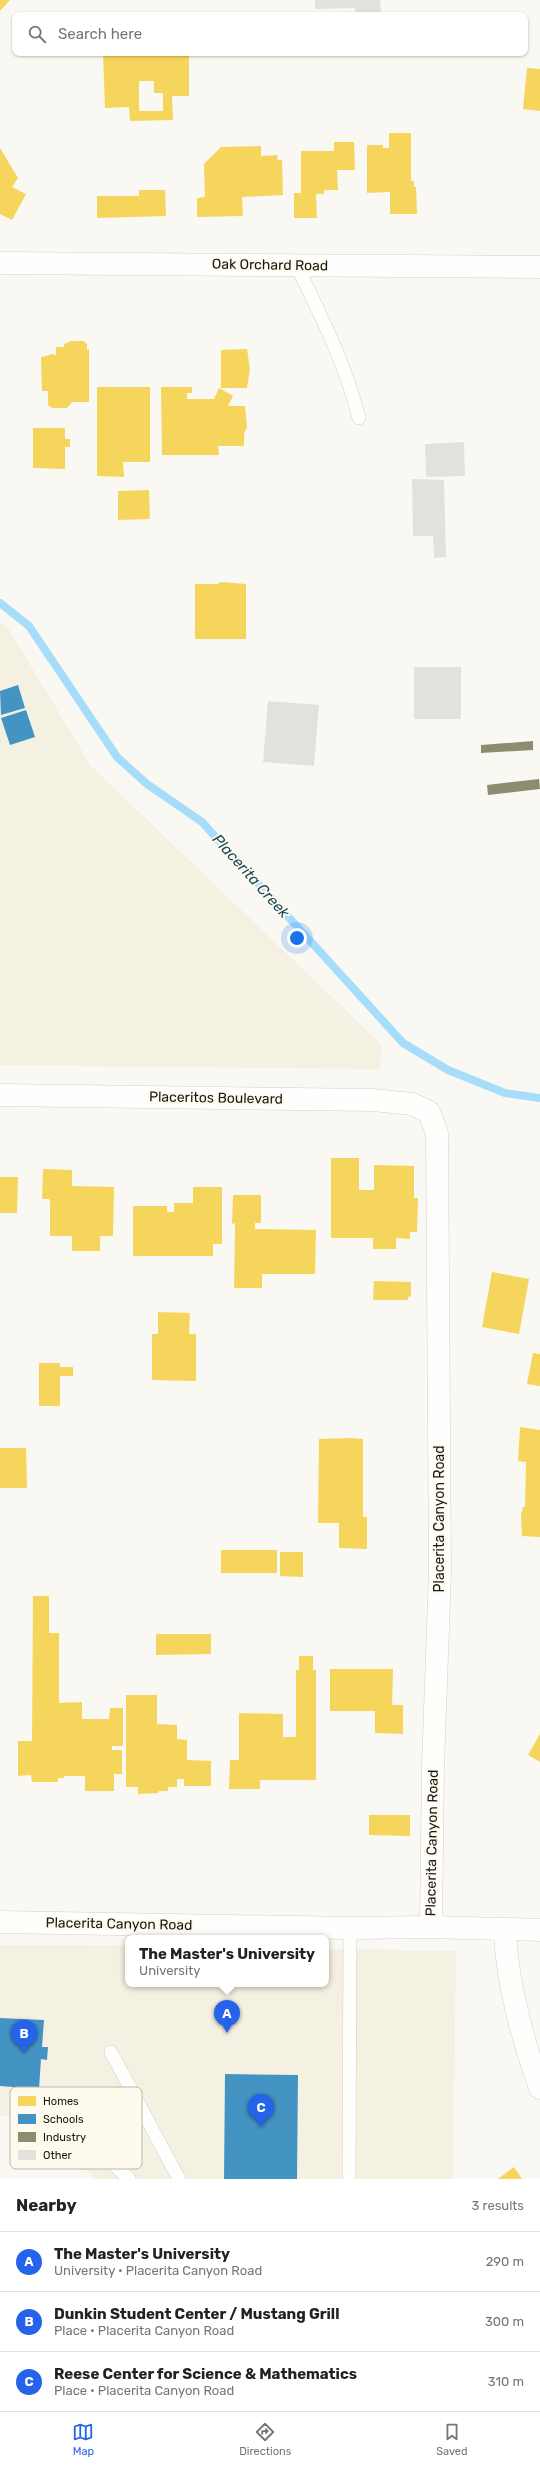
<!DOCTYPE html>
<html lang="en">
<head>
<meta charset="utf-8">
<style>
  :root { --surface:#fff; --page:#f2f2f2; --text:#222; --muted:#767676; --line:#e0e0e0; --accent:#2563eb }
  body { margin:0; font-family:Rubik,sans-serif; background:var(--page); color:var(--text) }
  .you { position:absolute; left:297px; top:938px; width:14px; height:14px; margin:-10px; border:3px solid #fff; border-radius:50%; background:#1a73e8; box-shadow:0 0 0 6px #1a73e833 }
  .badge { display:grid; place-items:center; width:26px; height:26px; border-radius:50%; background:var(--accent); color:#fff; font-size:13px; font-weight:700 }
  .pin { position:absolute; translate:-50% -33px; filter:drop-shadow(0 1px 2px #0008) }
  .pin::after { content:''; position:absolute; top:21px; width:14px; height:12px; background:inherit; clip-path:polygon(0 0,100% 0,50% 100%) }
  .popup { position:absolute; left:125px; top:1935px; width:204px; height:52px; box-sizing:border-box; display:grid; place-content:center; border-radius:8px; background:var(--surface); filter:drop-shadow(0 1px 3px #0005); font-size:13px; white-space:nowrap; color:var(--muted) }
  .popup b { font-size:15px; color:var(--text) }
  .popup::after { content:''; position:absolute; left:50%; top:100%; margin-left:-8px; border:8px solid transparent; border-top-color:var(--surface) }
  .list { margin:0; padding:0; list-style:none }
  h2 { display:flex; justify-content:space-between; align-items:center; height:52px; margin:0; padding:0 16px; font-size:17px }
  h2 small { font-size:13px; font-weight:400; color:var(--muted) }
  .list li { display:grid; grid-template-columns:26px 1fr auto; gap:12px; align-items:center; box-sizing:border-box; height:60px; padding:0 16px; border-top:1px solid var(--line) }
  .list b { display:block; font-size:15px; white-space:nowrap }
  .list p { margin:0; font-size:13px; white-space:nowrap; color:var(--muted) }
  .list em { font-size:13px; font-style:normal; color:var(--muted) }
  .icon { flex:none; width:22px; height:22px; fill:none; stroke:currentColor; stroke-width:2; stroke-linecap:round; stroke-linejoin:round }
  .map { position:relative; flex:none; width:540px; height:2179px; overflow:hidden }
  .search { position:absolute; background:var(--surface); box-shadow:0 1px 3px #0004; left:12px; right:12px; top:12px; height:44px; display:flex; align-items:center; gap:10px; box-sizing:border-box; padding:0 14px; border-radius:8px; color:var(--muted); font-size:15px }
  .sheet { height:232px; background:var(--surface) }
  nav { display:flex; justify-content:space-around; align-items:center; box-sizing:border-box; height:56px; border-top:1px solid var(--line); background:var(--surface); font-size:11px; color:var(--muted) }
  nav a { display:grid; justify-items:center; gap:2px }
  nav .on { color:var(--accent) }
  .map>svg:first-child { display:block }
</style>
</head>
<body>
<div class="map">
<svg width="540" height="2179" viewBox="0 0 540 2179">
  <rect width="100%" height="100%" fill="#faf8f2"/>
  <g fill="#f4f0e2">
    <polygon points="0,623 8,628 91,766 381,1044 380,1069 0,1065"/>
    <polygon points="0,1945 128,1946 128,1984 326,1984 326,1949 456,1951 453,2179 96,2179 25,2117 0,2116"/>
  </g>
  <g fill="#f6d55c" fill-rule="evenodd">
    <polygon points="0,0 10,0 0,11"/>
    <path d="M103 53H189V96H172L173 120 130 121 129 107 105 108ZM139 81H154V93H163V111H139Z"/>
    <polygon points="527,68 540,69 540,111 523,109"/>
    <polygon points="389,133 411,133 411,181 414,181 414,187 416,187 417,214 390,214 390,192 367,193 367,145 383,145 383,148 389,148"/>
    <polygon points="334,142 354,142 355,170 337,170 338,190 324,190 324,194 316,194 317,218 294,218 294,193 301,193 301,151 334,151"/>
    <polygon points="261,146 261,156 278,155 277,160 282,160 283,195 242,197 243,216 197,217 197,198 205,197 204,164 221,147"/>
    <polygon points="0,148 18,178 12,187 26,194 12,220 0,214"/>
    <polygon points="139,190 165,190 166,216 97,218 97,196 139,196"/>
    <polygon points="71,341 83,341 87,344 87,350 89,349 89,402 72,402 67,408 52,408 48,405 48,391 42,391 41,357 54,354 56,356 56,347 64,347 64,344"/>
    <polygon points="247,349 250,369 247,388 221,388 221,350"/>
    <polygon points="97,387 150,387 150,462 123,462 124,477 97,476"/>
    <polygon points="161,387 192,387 192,393 187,393 187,399 214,399 219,388 233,396 228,406 245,406 247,427 244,434 244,446 218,446 219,455 162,455"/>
    <polygon points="33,428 65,428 65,439 70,439 70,447 65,447 65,469 33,468"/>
    <polygon points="149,490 150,519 118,520 118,491"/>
    <polygon points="221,582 246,584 246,639 195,639 195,584 217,584"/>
    <polygon points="331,1158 359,1158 359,1190 374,1190 374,1165 414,1166 414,1198 418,1198 417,1232 410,1232 410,1239 396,1238 396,1249 373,1249 373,1238 331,1238"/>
    <polygon points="43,1169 72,1170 72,1186 114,1187 113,1236 100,1236 100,1251 72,1251 72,1236 50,1236 50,1202 49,1199 42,1199"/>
    <polygon points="0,1177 18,1177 17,1213 0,1213"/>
    <polygon points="193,1187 222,1187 222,1244 213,1244 213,1256 133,1256 133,1206 167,1206 167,1212 174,1212 174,1203 193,1203"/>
    <polygon points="233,1195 261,1195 261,1223 255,1223 255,1229 316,1230 315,1274 262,1274 262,1288 234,1288 235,1231 235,1223 232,1224"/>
    <polygon points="492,1272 529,1279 519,1334 482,1327"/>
    <polygon points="374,1281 411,1282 411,1296 408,1297 408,1300 373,1300"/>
    <polygon points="158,1312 190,1313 189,1334 196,1334 196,1381 152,1380 152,1334 158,1334"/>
    <polygon points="533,1353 540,1354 540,1386 527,1384"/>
    <polygon points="39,1363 60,1363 60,1367 73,1367 73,1376 60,1376 60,1406 39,1406"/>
    <polygon points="520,1427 540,1430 540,1537 522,1536 521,1514 523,1507 525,1507 526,1462 518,1461"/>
    <polygon points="352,1438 363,1439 363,1517 367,1517 367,1549 339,1548 339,1523 318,1523 319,1439"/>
    <polygon points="0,1448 26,1448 27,1488 0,1488"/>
    <rect x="221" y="1550" width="56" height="23"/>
    <polygon points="280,1552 303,1552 303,1577 280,1576"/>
    <polygon points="33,1596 49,1596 49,1633 59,1633 59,1703 82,1702 82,1719 109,1719 110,1708 123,1708 123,1746 112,1746 112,1750 122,1750 122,1774 114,1774 114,1791 85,1791 85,1776 64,1776 64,1778 58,1778 58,1782 32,1782 31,1775 18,1776 18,1741 32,1741"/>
    <polygon points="156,1634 211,1634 211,1654 156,1655"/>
    <polygon points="299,1656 313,1656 313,1670 316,1670 316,1780 260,1780 260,1789 229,1789 230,1760 239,1760 239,1713 283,1714 283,1737 296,1737 296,1670 299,1670"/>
    <polygon points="330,1669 393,1669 392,1705 403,1705 403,1734 375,1733 375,1711 330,1711"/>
    <polygon points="126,1695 157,1695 157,1724 177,1725 177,1739 187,1740 187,1760 211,1761 211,1786 184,1786 184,1779 177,1779 177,1787 168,1787 168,1791 159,1791 158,1793 138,1794 138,1787 126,1787"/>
    <polygon points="540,1734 540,1762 528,1755"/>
    <polygon points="369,1815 410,1815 410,1836 369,1835"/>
    <polygon points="514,2167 522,2179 498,2179"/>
  </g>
  <g fill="#4393c3">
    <polygon points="18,685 25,708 1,715 0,691"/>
    <polygon points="26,710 35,737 10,745 1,718"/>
    <polygon points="0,2018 44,2020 42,2047 48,2047 47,2060 41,2059 39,2089 0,2086"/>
    <polygon points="225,2074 298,2075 297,2179 224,2179"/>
  </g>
  <g fill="#8c8c6e">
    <polygon points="533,741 533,750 481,753 481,745"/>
    <polygon points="539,779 540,789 488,795 487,785"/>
  </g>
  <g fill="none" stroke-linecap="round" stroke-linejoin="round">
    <polyline stroke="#a5ddfa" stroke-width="8" points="0,603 29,626 117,757 147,784 202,822 403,1043 448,1070 505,1093 540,1098"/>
  </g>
  <g fill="#e3e1dc">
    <polygon points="315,0 380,0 381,13 355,13 355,8 315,9"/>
    <polygon points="464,442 465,476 426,477 425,444"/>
    <polygon points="412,479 444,480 446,557 434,558 433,536 413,536"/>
    <rect x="414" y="667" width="47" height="52"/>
    <polygon points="268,701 319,705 314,766 263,762"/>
  </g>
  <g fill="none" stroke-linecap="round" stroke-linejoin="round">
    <g stroke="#d2d0cc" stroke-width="14">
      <g id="lane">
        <path d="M297 266C321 317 345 362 359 418"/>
        <polyline points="111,2052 179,2179"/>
        <polyline points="51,2105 129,2179"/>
        <polyline points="349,2179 350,1928"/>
      </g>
    </g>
    <g stroke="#d2d0cc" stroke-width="23">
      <g id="street">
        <polyline points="0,263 540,267"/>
        <polyline points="0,1095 373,1100 412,1104 429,1112 437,1133 440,1572 433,1765 431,1927"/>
        <polyline points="0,1922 350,1928 431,1927 540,1930"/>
        <path d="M505 1929C506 1979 523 2041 540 2088"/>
      </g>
    </g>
    <use href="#lane" stroke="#fefefd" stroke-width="13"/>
    <use href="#street" stroke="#fefefd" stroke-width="22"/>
  </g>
  <g text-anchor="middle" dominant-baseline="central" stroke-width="4" stroke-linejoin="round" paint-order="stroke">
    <g font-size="14" fill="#191814" stroke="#fefaee">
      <text transform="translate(270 265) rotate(1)">Oak Orchard Road</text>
      <text transform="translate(216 1098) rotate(1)">Placeritos Boulevard</text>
      <text transform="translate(439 1519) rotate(-90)">Placerita Canyon Road</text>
      <text transform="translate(432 1843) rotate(-89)">Placerita Canyon Road</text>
      <text transform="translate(119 1924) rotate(1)">Placerita Canyon Road</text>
    </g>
    <g font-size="15" font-style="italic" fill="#1a485e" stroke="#fefaee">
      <text transform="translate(251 876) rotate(48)">Placerita Creek</text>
    </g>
  </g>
  <rect x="10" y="2087" width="132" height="82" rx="6" fill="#fefaee" stroke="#b9b6ad" stroke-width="1"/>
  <rect x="18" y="2096" width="18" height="10" fill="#f6d55c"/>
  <rect x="18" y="2114" width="18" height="10" fill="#4393c3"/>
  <rect x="18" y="2132" width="18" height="10" fill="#8c8c6e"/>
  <rect x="18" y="2150" width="18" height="10" fill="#e3e1dc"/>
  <g font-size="11" fill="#191814">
    <text x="43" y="2105">Homes</text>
    <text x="43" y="2123">Schools</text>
    <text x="43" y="2141">Industry</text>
    <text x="43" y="2159">Other</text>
  </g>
</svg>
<div class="you"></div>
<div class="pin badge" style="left:227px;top:2033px">A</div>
<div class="popup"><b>The Master's University</b>University</div>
<div class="pin badge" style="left:24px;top:2053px">B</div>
<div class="pin badge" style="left:261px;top:2127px">C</div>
<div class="search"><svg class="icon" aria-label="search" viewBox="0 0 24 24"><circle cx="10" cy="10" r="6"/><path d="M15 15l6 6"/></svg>Search here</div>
</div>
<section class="sheet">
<h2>Nearby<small>3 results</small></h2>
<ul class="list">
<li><span class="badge">A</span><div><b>The Master's University</b><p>University · Placerita Canyon Road</p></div><em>290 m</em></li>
<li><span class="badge">B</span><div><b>Dunkin Student Center / Mustang Grill</b><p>Place · Placerita Canyon Road</p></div><em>300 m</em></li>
<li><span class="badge">C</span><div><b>Reese Center for Science &amp; Mathematics</b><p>Place · Placerita Canyon Road</p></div><em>310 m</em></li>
</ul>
</section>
<nav>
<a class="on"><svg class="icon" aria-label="map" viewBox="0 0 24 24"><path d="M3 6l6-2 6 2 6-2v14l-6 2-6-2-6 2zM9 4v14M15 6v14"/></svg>Map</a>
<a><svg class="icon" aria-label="directions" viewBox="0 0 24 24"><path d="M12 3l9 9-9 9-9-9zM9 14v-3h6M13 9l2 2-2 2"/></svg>Directions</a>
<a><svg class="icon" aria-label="saved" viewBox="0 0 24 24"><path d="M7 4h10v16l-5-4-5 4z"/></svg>Saved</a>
</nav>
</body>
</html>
